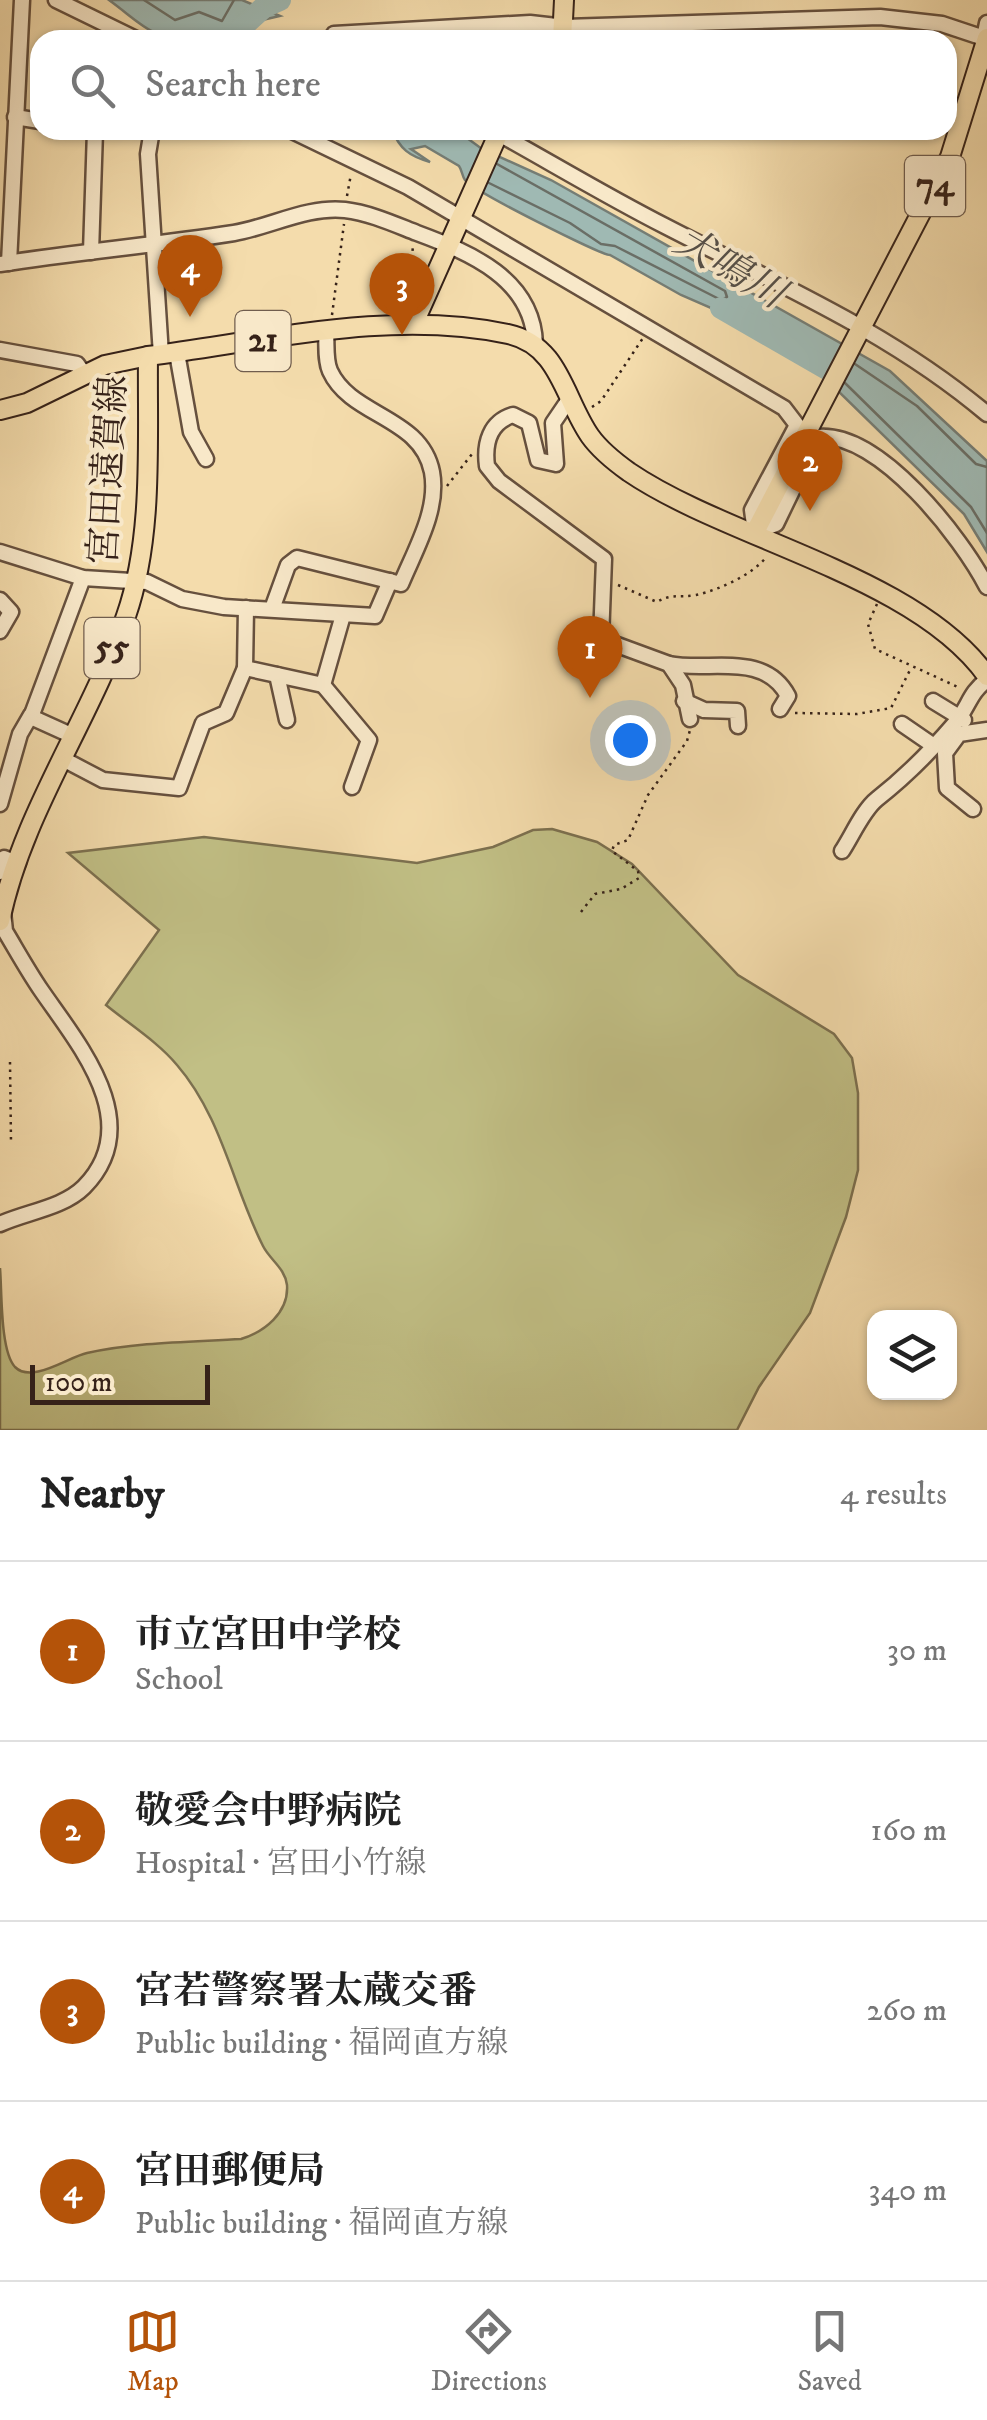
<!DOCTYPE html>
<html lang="en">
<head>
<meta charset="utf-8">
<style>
  :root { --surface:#fff; --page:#f6f6f6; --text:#222; --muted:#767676; --line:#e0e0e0; --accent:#b45309 }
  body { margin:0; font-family:"IM FELL DW Pica","Noto Serif JP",serif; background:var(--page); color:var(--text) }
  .controls { position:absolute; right:30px; bottom:30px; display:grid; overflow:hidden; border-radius:20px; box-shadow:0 2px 8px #0004 }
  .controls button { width:90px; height:90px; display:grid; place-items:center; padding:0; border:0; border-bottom:2px solid var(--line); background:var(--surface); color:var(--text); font:50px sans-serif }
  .scale { position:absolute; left:30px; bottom:25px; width:180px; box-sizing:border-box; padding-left:10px; border:5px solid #362219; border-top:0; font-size:28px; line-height:35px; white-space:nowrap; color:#362219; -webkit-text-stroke:8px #f8e8c9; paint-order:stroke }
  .you { position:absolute; left:630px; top:740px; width:35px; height:35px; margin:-25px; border:8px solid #fff; border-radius:50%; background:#1a73e8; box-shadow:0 0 0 15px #1a73e833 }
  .badge { display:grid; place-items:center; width:65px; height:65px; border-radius:50%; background:var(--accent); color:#fff; font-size:32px; font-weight:700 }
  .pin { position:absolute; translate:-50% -82px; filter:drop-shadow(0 2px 5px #0008) }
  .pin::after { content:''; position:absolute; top:52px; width:35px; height:30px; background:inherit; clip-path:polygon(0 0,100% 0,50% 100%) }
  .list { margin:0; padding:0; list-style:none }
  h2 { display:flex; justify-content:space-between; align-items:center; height:130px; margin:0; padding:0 40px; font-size:42px }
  h2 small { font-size:32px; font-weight:400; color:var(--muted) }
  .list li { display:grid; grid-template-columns:65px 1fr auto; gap:30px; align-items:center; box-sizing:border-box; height:180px; padding:0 40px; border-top:2px solid var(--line) }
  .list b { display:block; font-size:38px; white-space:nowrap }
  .list p { margin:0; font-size:32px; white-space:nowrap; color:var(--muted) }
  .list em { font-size:32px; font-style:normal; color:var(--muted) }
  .icon { flex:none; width:55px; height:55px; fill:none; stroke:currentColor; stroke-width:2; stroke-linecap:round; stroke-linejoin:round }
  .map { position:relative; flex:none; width:987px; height:1430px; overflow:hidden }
  .search { position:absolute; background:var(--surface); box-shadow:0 2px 8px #0004; left:30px; right:30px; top:30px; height:110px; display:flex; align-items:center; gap:25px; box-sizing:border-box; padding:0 35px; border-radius:30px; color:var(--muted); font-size:38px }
  .sheet { height:850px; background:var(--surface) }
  nav { display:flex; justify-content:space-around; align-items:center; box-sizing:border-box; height:140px; border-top:2px solid var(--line); background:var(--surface); font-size:28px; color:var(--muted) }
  nav a { display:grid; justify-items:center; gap:5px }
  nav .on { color:var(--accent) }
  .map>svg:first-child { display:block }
</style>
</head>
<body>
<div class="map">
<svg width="987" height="1430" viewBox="0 0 987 1430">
  <rect width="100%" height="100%" fill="#f4dcac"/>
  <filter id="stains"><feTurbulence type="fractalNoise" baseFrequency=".002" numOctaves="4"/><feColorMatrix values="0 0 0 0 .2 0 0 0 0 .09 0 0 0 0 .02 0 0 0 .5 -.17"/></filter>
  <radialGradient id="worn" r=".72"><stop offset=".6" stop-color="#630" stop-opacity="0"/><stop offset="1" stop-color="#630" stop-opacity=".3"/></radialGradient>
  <path fill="#c1bf85" stroke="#7c704f" stroke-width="2.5" d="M552 829 597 842 632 864 738 975 834 1034 852 1058 858 1093V1170L846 1217 810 1313 759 1387 737 1430H0V1268C2 1291 0 1351 15 1367 32 1384 68 1357 87 1353 137 1342 189 1342 241 1339 264 1332 289 1313 287 1285 285 1268 270 1260 263 1246 233 1187 222 1117 177 1065 158 1042 129 1024 106 1005L159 930 68 853 204 837 417 863 493 847 533 830Z"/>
  <g fill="#9fb9b3" stroke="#757d75" stroke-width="2.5">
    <path d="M109 0H242L280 16 249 23 247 28 267 40H213L199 34 194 40C151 40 142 24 109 0Z"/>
    <path d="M392 130H456L482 149 551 180 890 371 987 461V552L964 514 787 341 681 295 610 255C601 255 473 191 465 180 462 176 462 170 459 166L425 146 411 149 430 162C409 156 400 149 392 130Z"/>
  </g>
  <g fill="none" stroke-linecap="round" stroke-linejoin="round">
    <g stroke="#6a6e66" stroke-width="2.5">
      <polyline points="144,0 175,20 199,12 222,21 234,0"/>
      <polyline points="489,183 570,223 601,244 615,246 721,300 727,297 725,291 497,164"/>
      <polyline points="855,364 917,406 976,464 987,467"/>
      <polyline points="845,383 971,507 987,533"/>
    </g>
    <g stroke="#9fb9b3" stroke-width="22">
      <polyline points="242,27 264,7 280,0"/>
      <polyline points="721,308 827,369"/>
    </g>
    <g stroke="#66503e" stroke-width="19">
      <g id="minor">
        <polyline points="56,0 138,40"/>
        <polyline points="336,40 334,34 530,23 565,27 880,17 942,24 984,38 987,23"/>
        <polyline points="15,117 40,121"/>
        <polyline points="91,130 95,131 91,252"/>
        <polyline points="152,130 148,154 161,355"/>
        <path d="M290 130 408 187 784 408 797 425 752 510 755 532 776 524 818 437C879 431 962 538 987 587"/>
        <path d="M492 130C550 162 606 196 665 226 777 284 890 332 987 414"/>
        <polyline points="9,263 22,0"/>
        <path d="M0 264C78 252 156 245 234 233 270 227 307 206 345 210 370 213 394 224 417 233 471 253 533 279 535 344"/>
        <polyline points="0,350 77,364 84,374"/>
        <polyline points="177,353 191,432 206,459"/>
        <path d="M570 398 553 423 556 464 538 460 529 423 513 415C490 422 484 443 487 466L499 481 604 559 601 639 669 664 683 685 690 719"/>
        <polyline points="0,552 83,578 147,582 182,599 224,607 375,616 390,581"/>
        <polyline points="0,600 11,612 0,631"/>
        <polyline points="246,608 245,668 323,685 343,615"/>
        <path d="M272 609 288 565 297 558 401 584C415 550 439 510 432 472 421 416 351 417 330 371 325 360 327 345 326 332"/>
        <path d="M669 664C710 672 764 651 788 696L780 709"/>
        <polyline points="277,675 287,720"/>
        <polyline points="323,685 369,740 352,787"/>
        <polyline points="684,701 704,710 737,711 738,726"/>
        <polyline points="933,701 964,720"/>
        <polyline points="902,724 934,746"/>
        <polyline points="73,736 31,717 83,578"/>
        <polyline points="63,759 103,780 179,788 203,723 226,713 245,668"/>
        <polyline points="0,804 20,734 31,715"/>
        <polyline points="973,809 947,788 945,753 959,734 987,730"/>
        <path d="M842 851C852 836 863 810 877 799 905 777 931 751 955 723 969 707 969 693 987 680"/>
        <polyline points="0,872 4,858 18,863"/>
        <path d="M0 1224C26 1212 63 1208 84 1187 147 1123 78 1044 41 990 28 971 17 951 5 931L3 912"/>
      </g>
    </g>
    <g stroke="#362219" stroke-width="22">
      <g id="major">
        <polyline points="562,40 564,0"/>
        <polyline points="414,323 500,130"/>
        <path d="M0 410 27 403 105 365 148 356C266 341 390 309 508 334 560 345 564 399 590 436 600 450 615 462 629 472 729 540 916 576 987 676"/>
        <polyline points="755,532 950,157 987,38"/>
        <path d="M0 921C22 813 91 719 126 616 154 536 147 440 148 356"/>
      </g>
    </g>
    <g stroke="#362219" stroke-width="2.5" stroke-dasharray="2.5 5" stroke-linecap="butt">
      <polyline points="347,196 351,174"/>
      <polyline points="407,303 413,246"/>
      <polyline points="332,315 344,224"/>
      <polyline points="592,407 601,401 643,338"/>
      <polyline points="447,486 472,454"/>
      <path d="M618 585 657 602C672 593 680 598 696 595 719 590 754 574 767 556"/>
      <polyline points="877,604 868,624 875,649 960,688"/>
      <polyline points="795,713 857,714 891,708 911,668"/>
      <polyline points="581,912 595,894 621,889 639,878 638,871 612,851 614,845 628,840 648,795 687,741 690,730"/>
      <polyline points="10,1062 11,1142"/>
    </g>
    <use href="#minor" stroke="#f8e8c9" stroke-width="14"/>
    <use href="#major" stroke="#f4dcac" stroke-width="18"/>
  </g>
  <g text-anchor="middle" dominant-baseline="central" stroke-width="8" stroke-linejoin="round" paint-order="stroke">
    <g fill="#f8e8c9" stroke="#705d4e" stroke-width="2.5">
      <rect x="905" y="156" width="60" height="60" rx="8"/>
      <rect x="235.5" y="311" width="55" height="60" rx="8"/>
      <rect x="84.5" y="618" width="55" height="60" rx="8"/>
    </g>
    <g font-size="35" font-weight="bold" fill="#362219">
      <text x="935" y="186">74</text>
      <text x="263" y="341">21</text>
      <text x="112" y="648">55</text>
    </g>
    <g font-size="38" fill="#362219" stroke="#f8e8c9">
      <text transform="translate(109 470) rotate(-87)">宮田遠賀線</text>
    </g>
    <g font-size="40" font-style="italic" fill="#564f47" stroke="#f8e8c9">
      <text transform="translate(729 269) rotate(30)">犬鳴川</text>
    </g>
  </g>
  <rect width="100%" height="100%" filter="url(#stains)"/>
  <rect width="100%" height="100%" fill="url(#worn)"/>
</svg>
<div class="controls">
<button><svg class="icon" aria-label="layers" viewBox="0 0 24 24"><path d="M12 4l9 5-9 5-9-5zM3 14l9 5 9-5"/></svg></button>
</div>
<div class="scale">100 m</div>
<div class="you"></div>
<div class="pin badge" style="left:590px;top:698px">1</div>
<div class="pin badge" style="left:810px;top:511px">2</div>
<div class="pin badge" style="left:402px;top:335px">3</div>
<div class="pin badge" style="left:190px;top:317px">4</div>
<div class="search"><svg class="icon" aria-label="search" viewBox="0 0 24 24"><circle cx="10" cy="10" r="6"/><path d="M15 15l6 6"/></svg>Search here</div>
</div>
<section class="sheet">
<h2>Nearby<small>4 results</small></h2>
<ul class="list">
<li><span class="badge">1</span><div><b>市立宮田中学校</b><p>School</p></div><em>30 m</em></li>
<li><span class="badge">2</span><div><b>敬愛会中野病院</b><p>Hospital · 宮田小竹線</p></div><em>160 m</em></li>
<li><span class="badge">3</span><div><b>宮若警察署太蔵交番</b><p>Public building · 福岡直方線</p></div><em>260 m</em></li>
<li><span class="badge">4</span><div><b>宮田郵便局</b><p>Public building · 福岡直方線</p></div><em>340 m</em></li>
</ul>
</section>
<nav>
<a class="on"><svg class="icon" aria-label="map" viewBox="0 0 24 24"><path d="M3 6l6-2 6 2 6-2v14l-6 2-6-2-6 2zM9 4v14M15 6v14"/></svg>Map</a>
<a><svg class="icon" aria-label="directions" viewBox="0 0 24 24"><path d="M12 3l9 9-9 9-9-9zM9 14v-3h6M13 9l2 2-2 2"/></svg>Directions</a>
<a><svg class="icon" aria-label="saved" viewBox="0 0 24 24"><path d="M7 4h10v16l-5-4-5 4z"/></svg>Saved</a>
</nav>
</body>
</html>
